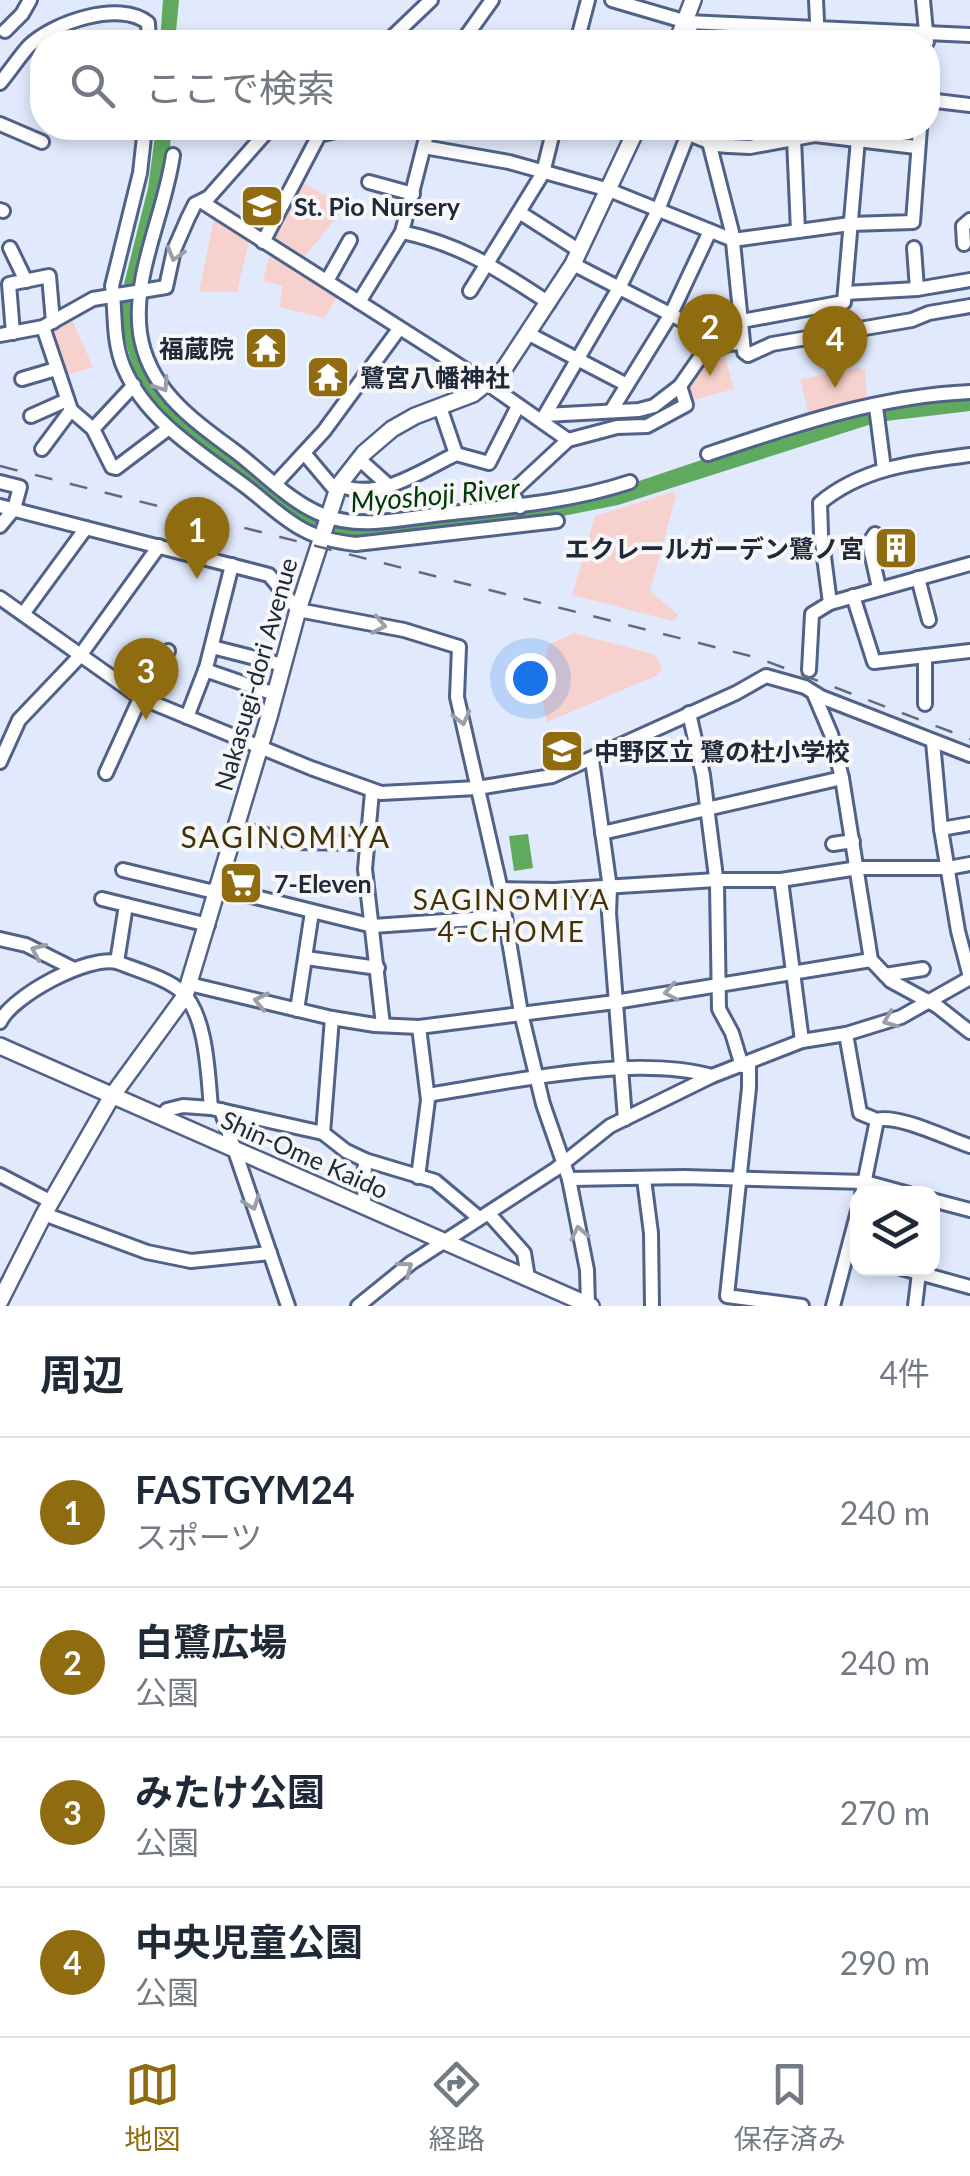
<!DOCTYPE html>
<html lang="ja">
<head>
<meta charset="utf-8">
<style>
  :root { --surface:#fff; --page:#f6f6f7; --text:#1f2937; --muted:#747a83; --line:#e0e1e3; --accent:#906c11 }
  body { margin:0; font-family:Lato,"Noto Sans JP",sans-serif; background:var(--page); color:var(--text) }
  .controls { position:absolute; right:30px; bottom:30px; display:grid; overflow:hidden; border-radius:20px; box-shadow:0 5px 15px #0003 }
  .controls button { width:90px; height:90px; display:grid; place-items:center; padding:0; border:0; border-bottom:2px solid var(--line); background:var(--surface); color:var(--text); font:50px sans-serif }
  .you { position:absolute; left:530px; top:678px; width:35px; height:35px; margin:-25px; border:8px solid #fff; border-radius:50%; background:#1a73e8; box-shadow:0 0 0 15px #1a73e833 }
  .badge { display:grid; place-items:center; width:65px; height:65px; border-radius:50%; background:var(--accent); color:#fff; font-size:32px; font-weight:700 }
  .pin { position:absolute; translate:-50% -82px; filter:drop-shadow(0 2px 5px #0008) }
  .pin::after { content:''; position:absolute; top:52px; width:35px; height:30px; background:inherit; clip-path:polygon(0 0,100% 0,50% 100%) }
  .list { margin:0; padding:0; list-style:none }
  h2 { display:flex; justify-content:space-between; align-items:center; height:130px; margin:0; padding:0 40px; font-size:42px }
  h2 small { font-size:32px; font-weight:400; color:var(--muted) }
  .list li { display:grid; grid-template-columns:65px 1fr auto; gap:30px; align-items:center; box-sizing:border-box; height:150px; padding:0 40px; border-top:2px solid var(--line) }
  .list b { display:block; font-size:38px; white-space:nowrap }
  .list p { margin:0; font-size:32px; white-space:nowrap; color:var(--muted) }
  .list em { font-size:32px; font-style:normal; color:var(--muted) }
  .icon { flex:none; width:55px; height:55px; fill:none; stroke:currentColor; stroke-width:2; stroke-linecap:round; stroke-linejoin:round }
  .map { position:relative; flex:none; width:970px; height:1306px; overflow:hidden }
  .search { position:absolute; background:var(--surface); box-shadow:0 5px 15px #0003; left:30px; right:30px; top:30px; height:110px; display:flex; align-items:center; gap:25px; box-sizing:border-box; padding:0 35px; border-radius:40px; color:var(--muted); font-size:38px }
  .sheet { height:730px; background:var(--surface) }
  nav { display:flex; justify-content:space-around; align-items:center; box-sizing:border-box; height:140px; border-top:2px solid var(--line); background:var(--surface); font-size:28px; color:var(--muted) }
  nav a { display:grid; justify-items:center; gap:5px }
  nav .on { color:var(--accent) }
  .map>svg:first-child { display:block }
</style>
</head>
<body>
<div class="map">
<svg width="970" height="1306" viewBox="0 0 970 1306">
  <rect width="100%" height="100%" fill="#e1eafc"/>
  <g fill="#f7d1ce">
    <polygon points="301,181 345,207 301,261 270,242"/>
    <polygon points="214,218 249,241 237,292 199,292"/>
    <polygon points="270,253 339,295 324,318 279,307 283,286 263,281"/>
    <polygon points="70,315 93,367 64,376 49,334 50,328"/>
    <polygon points="723,349 734,389 689,401 685,382 698,362"/>
    <polygon points="858,368 865,370 867,397 809,416 800,379"/>
    <polygon points="673,492 676,496 650,591 678,615 673,621 572,595 595,516"/>
    <polygon points="574,633 656,655 662,669 656,676 547,722 539,683 543,681 548,645"/>
  </g>
  <g fill="#5faa5e">
    <polygon points="163,0 179,0 175,42 160,42"/>
    <polygon points="156,128 171,128 170,153 138,290 155,383 308,511 343,524 630,484 824,419 865,409 970,397 970,411 878,422 618,505 553,518 349,541 309,529 175,429 154,408 136,379 123,333 122,292 148,188"/>
    <polygon points="528,834 533,868 514,871 509,836"/>
  </g>
  <g fill="none" stroke-linecap="round" stroke-linejoin="round">
    <g stroke="#506288" stroke-width="18">
      <g id="minor">
        <polyline points="612,0 687,22 970,35"/>
        <polyline points="816,0 818,42"/>
        <polyline points="923,0 927,42"/>
        <polyline points="687,22 695,42"/>
        <polyline points="5,31 22,14 30,0"/>
        <polyline points="387,42 431,0"/>
        <polyline points="462,42 492,0"/>
        <polyline points="577,42 588,0"/>
        <path d="M0 83C10 71 19 57 29 46 54 22 120 0 148 23L149 42"/>
        <polyline points="928,100 970,105"/>
        <polyline points="0,124 42,142"/>
        <path d="M145 128 140 173 112 286C116 312 112 340 124 368 147 422 204 455 249 489 267 503 284 520 304 530 320 539 338 542 356 544L557 521"/>
        <polyline points="674,128 716,145 729,146 723,128"/>
        <polyline points="794,139 798,231"/>
        <polyline points="709,142 732,232 744,352 748,355 772,344 912,320 929,313 970,306"/>
        <polyline points="729,146 750,147 815,135 916,147"/>
        <polyline points="424,147 509,162 609,190 733,240 850,224 913,222 920,128"/>
        <path d="M173 155C165 213 132 275 140 333 148 388 190 418 232 449 261 470 289 502 323 515 361 530 404 518 443 514 506 507 570 502 630 482"/>
        <polyline points="369,182 413,194"/>
        <polyline points="202,202 488,384 568,440 512,492 520,507"/>
        <polyline points="0,210 3,211"/>
        <polyline points="519,212 580,251"/>
        <path d="M402 232C463 245 497 269 549 303"/>
        <polyline points="263,242 319,135 348,128"/>
        <polyline points="964,244 963,226 970,220"/>
        <polyline points="10,248 26,281"/>
        <polyline points="914,248 917,289"/>
        <polyline points="573,264 728,344"/>
        <polyline points="327,281 350,240"/>
        <polyline points="470,291 543,173 554,128"/>
        <polyline points="845,293 917,289 970,280"/>
        <polyline points="359,302 402,232 427,134 434,128"/>
        <polyline points="742,321 844,302 858,139"/>
        <polyline points="43,327 71,410 93,429 112,467 116,468 169,428"/>
        <polyline points="13,333 9,284 49,276 53,322"/>
        <polyline points="529,334 627,385"/>
        <polyline points="0,335 43,327 93,299 166,287 174,250 188,218 195,204 209,197 270,128"/>
        <polyline points="22,379 56,369"/>
        <polyline points="440,407 456,454"/>
        <polyline points="876,407 884,469"/>
        <polyline points="611,411 671,314 710,231"/>
        <polyline points="545,415 619,288 658,210 688,134"/>
        <polyline points="31,416 67,400"/>
        <polyline points="543,419 545,415 639,410 654,406 680,386 701,356 728,344 743,343"/>
        <polyline points="93,429 134,385"/>
        <polyline points="568,440 617,427 647,426 686,405 680,386"/>
        <polyline points="42,449 71,410"/>
        <polyline points="304,453 336,491"/>
        <path d="M708 454C794 425 878 396 970 392"/>
        <polyline points="359,459 389,486"/>
        <polyline points="0,482 20,487 14,509 0,526"/>
        <polyline points="276,483 324,431 399,329"/>
        <path d="M339 485C379 502 420 471 456 454L489 463 518 406"/>
        <polyline points="0,506 269,575 298,610 404,630 459,647 457,697 499,881 521,1013 543,1104 569,1179 587,1270 588,1306"/>
        <polyline points="875,534 869,543 879,588"/>
        <polyline points="918,578 929,620"/>
        <polyline points="853,596 874,662 970,651"/>
        <polyline points="0,598 141,698 311,768 381,793 477,788 552,776 736,693 766,676 805,687 821,697 970,755"/>
        <path d="M830 603 821 534 820 503C863 467 917 462 970 455"/>
        <polyline points="23,614 86,528"/>
        <polyline points="212,647 283,665"/>
        <polyline points="925,656 925,704"/>
        <polyline points="205,670 275,694"/>
        <polyline points="809,670 812,614 830,603 970,564"/>
        <polyline points="814,694 831,734 842,778 871,960 891,981 937,1006 970,1032"/>
        <polyline points="689,713 703,775 717,885 719,1009 732,1033 742,1066"/>
        <polyline points="187,717 206,668 232,565"/>
        <polyline points="933,742 941,829 958,931 970,977"/>
        <polyline points="592,760 610,888 609,913 625,1119"/>
        <polyline points="0,762 19,720 79,657 159,546"/>
        <polyline points="106,773 142,694 168,651"/>
        <polyline points="372,792 365,869 383,1025"/>
        <polyline points="237,828 294,842 365,843"/>
        <polyline points="941,829 970,824"/>
        <polyline points="602,833 842,778"/>
        <polyline points="833,844 853,841"/>
        <polyline points="123,870 210,891 219,888 373,926 503,917"/>
        <polyline points="781,880 802,1041"/>
        <polyline points="501,889 555,890 716,880 781,880 858,868 948,868 970,864"/>
        <polyline points="102,899 208,925"/>
        <polyline points="0,939 26,945 74,969"/>
        <polyline points="306,958 378,968"/>
        <polyline points="117,962 126,905"/>
        <polyline points="885,975 923,969"/>
        <polyline points="189,984 332,1018 375,1025 419,1027 615,1002 871,960"/>
        <polyline points="297,1010 312,912"/>
        <path d="M0 1022C12 996 88 955 117 962 136 970 167 978 182 992 207 1016 208 1076 211 1108"/>
        <path d="M846 1034 860 1113 877 1120C898 1114 948 1139 970 1146"/>
        <polyline points="749,1064 749,1088 727,1296 802,1306"/>
        <path d="M428 1095C510 1082 632 1054 712 1076"/>
        <polyline points="221,1110 288,1306"/>
        <polyline points="161,1117 167,1110 183,1106 211,1108 323,1133 346,1151 365,1160 435,1181 479,1218"/>
        <polyline points="323,1133 332,1018"/>
        <polyline points="0,1175 46,1199"/>
        <polyline points="418,1177 428,1100 419,1027"/>
        <polyline points="569,1179 684,1177 865,1182 909,1194"/>
        <polyline points="644,1179 651,1233 652,1306"/>
        <polyline points="862,1194 877,1120"/>
        <polyline points="932,1200 970,1210"/>
        <polyline points="364,1207 365,1160"/>
        <polyline points="44,1214 147,1252 191,1261 270,1253"/>
        <polyline points="490,1215 524,1253 528,1278"/>
        <polyline points="901,1268 970,1287"/>
        <polyline points="358,1306 411,1263 556,1169 610,1126 712,1076 802,1041 846,1034 901,1017 970,978"/>
        <polyline points="833,1306 858,1211"/>
        <polyline points="915,1306 919,1273"/>
      </g>
    </g>
    <g stroke="#506288" stroke-width="20">
      <g id="major">
        <polyline points="677,42 693,0"/>
        <polyline points="0,1046 591,1306"/>
        <polyline points="0,1301 44,1214 112,1096 185,996 269,717 298,610 339,485 364,453 392,429 415,416 473,394 504,369 573,264 637,128"/>
      </g>
    </g>
    <use href="#minor" stroke="#fff" stroke-width="12"/>
    <use href="#major" stroke="#fff" stroke-width="15"/>
    <polyline stroke="#626b7c" stroke-width="2.5" stroke-dasharray="18 18" stroke-linecap="butt" points="0,466 758,658 970,739"/>
  </g>
  <defs><path id="oneway-chevron" d="M-2-3.5L2.5 0L-2 3.5" fill="none" stroke-width="1.6" stroke-linecap="round" stroke-linejoin="round" transform="scale(2.5)"/></defs>
  <g stroke="#9b9fa6">
    <use href="#oneway-chevron" transform="translate(175 254) rotate(106)"/>
    <use href="#oneway-chevron" transform="translate(162 385) rotate(56)"/>
    <use href="#oneway-chevron" transform="translate(379 625) rotate(11)"/>
    <use href="#oneway-chevron" transform="translate(462 718) rotate(76)"/>
    <use href="#oneway-chevron" transform="translate(38 951) rotate(-156)"/>
    <use href="#oneway-chevron" transform="translate(671 992) rotate(170)"/>
    <use href="#oneway-chevron" transform="translate(261 1001) rotate(-167)"/>
    <use href="#oneway-chevron" transform="translate(890 1020) rotate(158)"/>
    <use href="#oneway-chevron" transform="translate(252 1203) rotate(70)"/>
    <use href="#oneway-chevron" transform="translate(579 1233) rotate(-102)"/>
    <use href="#oneway-chevron" transform="translate(406 1268) rotate(-37)"/>
  </g>
  <defs>
    <g id="school-square" transform="scale(2.25)"><rect x="-9" y="-9" width="18" height="18" rx="4" fill="#906c11" stroke="#f7f7f7"/><path d="M0-5L7-2L0 1L-7-2ZM-4 1L0 2.5L4 1V4Q0 6-4 4Z" fill="#fff"/></g>
    <g id="temple-square" transform="scale(2.25)"><rect x="-9" y="-9" width="18" height="18" rx="4" fill="#906c11" stroke="#f7f7f7"/><path d="M0-6L5-2H3V0L6.5 2.5H4V6H1.5V3h-3V6H-4V2.5H-6.5L-3 0V-2H-5Z" fill="#fff"/></g>
    <g id="building-square" transform="scale(2.25)"><rect x="-9" y="-9" width="18" height="18" rx="4" fill="#906c11" stroke="#f7f7f7"/><path d="M-4-6H4V6H1V3H-1V6H-4ZM-2.5-4.3h1.7v1.8h-1.7ZM.8-4.3h1.7v1.8H.8ZM-2.5-1h1.7V.8h-1.7ZM.8-1h1.7V.8H.8Z" fill="#fff"/></g>
    <g id="supermarket-square" transform="scale(2.25)"><rect x="-9" y="-9" width="18" height="18" rx="4" fill="#906c11" stroke="#f7f7f7"/><path d="M-6-5.5h2.5l.6 2H6L4.5 2H-2.5L-4.4-4H-6ZM-1.5 3.2a1.3 1.3 0 1 0 .1 0ZM3 3.2a1.3 1.3 0 1 0 .1 0Z" fill="#fff"/></g>
  </defs>
  <g fill-rule="evenodd">
    <use href="#school-square" x="262" y="206"/>
    <use href="#temple-square" x="266" y="348"/>
    <use href="#temple-square" x="328" y="377"/>
    <use href="#building-square" x="896" y="548"/>
    <use href="#school-square" x="562" y="751"/>
    <use href="#supermarket-square" x="241" y="883"/>
  </g>
  <g text-anchor="middle" dominant-baseline="central" stroke-width="8" stroke-linejoin="round" paint-order="stroke">
    <g font-size="25" font-weight="bold" fill="#202939" stroke="#f7f7f7" text-anchor="start">
      <text x="294" y="206">St. Pio Nursery</text>
      <text x="234" y="348" text-anchor="end">福蔵院</text>
      <text x="360" y="377">鷺宮八幡神社</text>
      <text x="864" y="548" text-anchor="end">エクレールガーデン鷺ノ宮</text>
      <text x="594" y="751">中野区立 鷺の杜小学校</text>
      <text x="274" y="883">7-Eleven</text>
    </g>
    <g font-size="25" fill="#202939" stroke="#f7f7f7">
      <text transform="translate(255 674) rotate(-74)">Nakasugi-dori Avenue</text>
      <text transform="translate(305 1154) rotate(24)">Shin-Ome Kaido</text>
    </g>
    <g font-size="28" font-style="italic" fill="#003804" stroke="#f7f7f7">
      <text transform="translate(435 494) rotate(-5)">Myoshoji River</text>
    </g>
    <g font-size="28" letter-spacing="2.5" fill="#433209" stroke="#f7f7f7">
      <text x="512" y="899">SAGINOMIYA<tspan x="512" dy="32">4-CHOME</tspan></text>
    </g>
    <g font-size="30" letter-spacing="2.5" fill="#433209" stroke="#f7f7f7">
      <text x="286" y="836">SAGINOMIYA</text>
    </g>
  </g>
</svg>
<div class="controls">
<button><svg class="icon" aria-label="layers" viewBox="0 0 24 24"><path d="M12 4l9 5-9 5-9-5zM3 14l9 5 9-5"/></svg></button>
</div>
<div class="you"></div>
<div class="pin badge" style="left:197px;top:579px">1</div>
<div class="pin badge" style="left:710px;top:376px">2</div>
<div class="pin badge" style="left:146px;top:720px">3</div>
<div class="pin badge" style="left:835px;top:388px">4</div>
<div class="search"><svg class="icon" aria-label="search" viewBox="0 0 24 24"><circle cx="10" cy="10" r="6"/><path d="M15 15l6 6"/></svg>ここで検索</div>
</div>
<section class="sheet">
<h2>周辺<small>4件</small></h2>
<ul class="list">
<li><span class="badge">1</span><div><b>FASTGYM24</b><p>スポーツ</p></div><em>240 m</em></li>
<li><span class="badge">2</span><div><b>白鷺広場</b><p>公園</p></div><em>240 m</em></li>
<li><span class="badge">3</span><div><b>みたけ公園</b><p>公園</p></div><em>270 m</em></li>
<li><span class="badge">4</span><div><b>中央児童公園</b><p>公園</p></div><em>290 m</em></li>
</ul>
</section>
<nav>
<a class="on"><svg class="icon" aria-label="map" viewBox="0 0 24 24"><path d="M3 6l6-2 6 2 6-2v14l-6 2-6-2-6 2zM9 4v14M15 6v14"/></svg>地図</a>
<a><svg class="icon" aria-label="directions" viewBox="0 0 24 24"><path d="M12 3l9 9-9 9-9-9zM9 14v-3h6M13 9l2 2-2 2"/></svg>経路</a>
<a><svg class="icon" aria-label="saved" viewBox="0 0 24 24"><path d="M7 4h10v16l-5-4-5 4z"/></svg>保存済み</a>
</nav>
</body>
</html>
